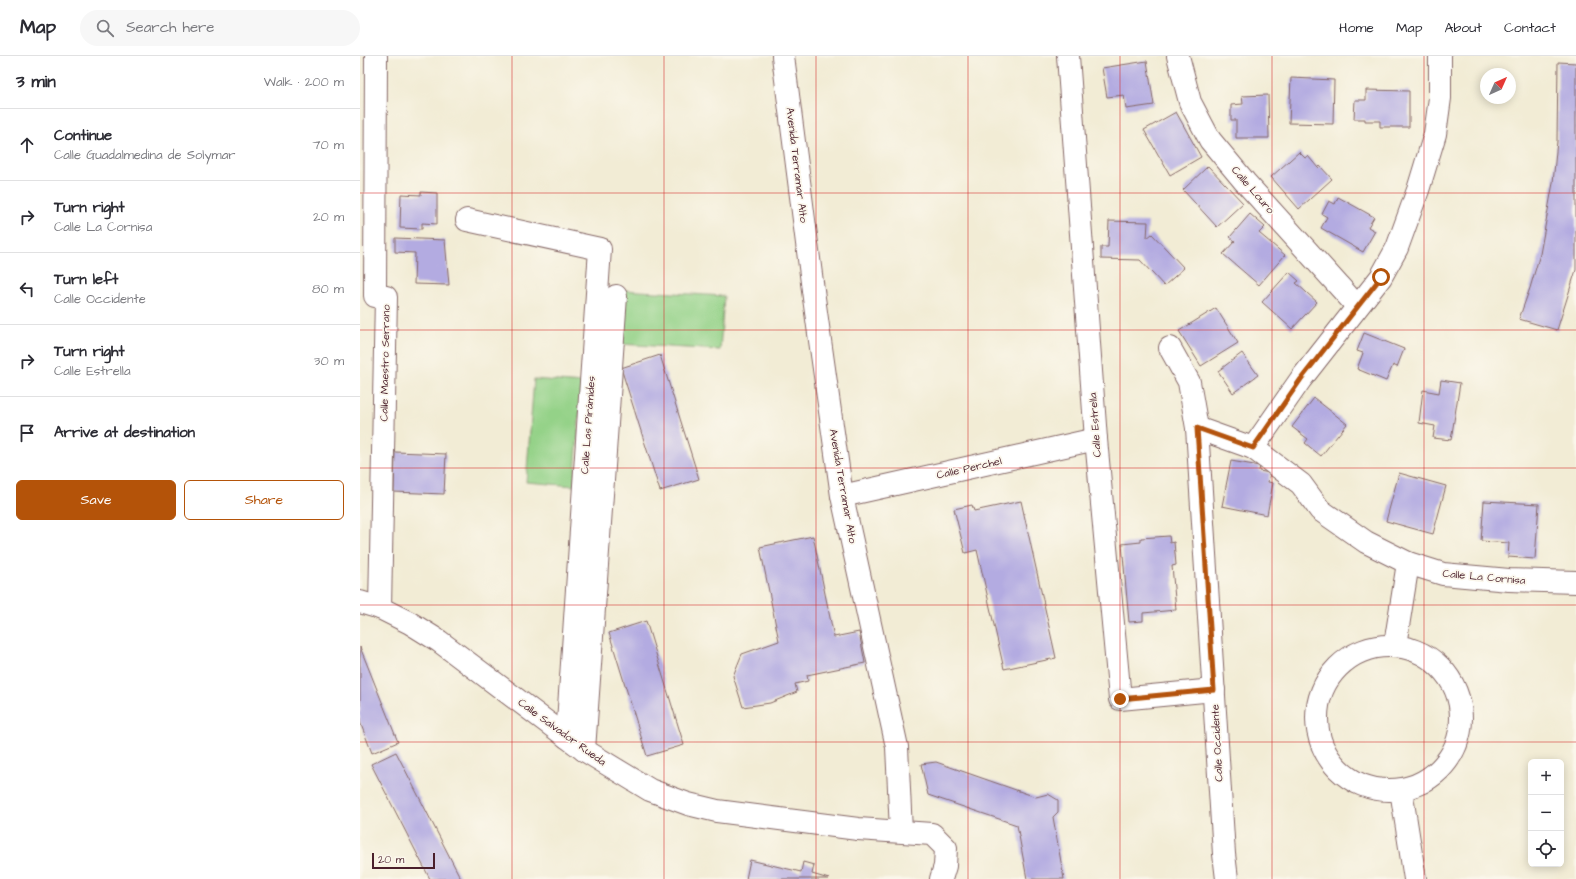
<!DOCTYPE html>
<html lang="en">
<head>
<meta charset="utf-8">
<style>
  :root { --surface:#fff; --page:#f7f7f7; --text:#2b2b33; --muted:#7c7c81; --line:#e1e1e2; --accent:#b45309 }
  body { margin:0; font-family:"Architects Daughter",sans-serif; background:var(--page); color:var(--text) }
  .controls { position:absolute; right:12px; bottom:12px; display:grid; overflow:hidden; border-radius:6px; box-shadow:0 2px 10px #0003 }
  .controls button { width:36px; height:36px; display:grid; place-items:center; padding:0; border:0; border-bottom:1px solid var(--line); background:var(--surface); color:var(--text); font:20px sans-serif }
  .compass { position:absolute; left:1120px; top:12px; width:36px; height:36px; border-radius:50%; background:var(--surface); box-shadow:0 2px 10px #0003; rotate:45deg }
  .scale { position:absolute; left:12px; bottom:10px; width:63px; box-sizing:border-box; padding-left:4px; border:2px solid #4a1f2b; border-top:0; font-size:11px; line-height:14px; white-space:nowrap; color:#4a1f2b; -webkit-text-stroke:3px #fbf7ec; paint-order:stroke }
  .stop { position:absolute; width:12px; height:12px; margin:-9px; border:3px solid #b45309; border-radius:50%; background:#fff }
  .stop.end { background:#b45309; border-color:#fff; box-shadow:0 1px 4px #0008 }
  .list { margin:0; padding:0; list-style:none }
  h2 { display:flex; justify-content:space-between; align-items:center; height:52px; margin:0; padding:0 16px; font-size:17px }
  h2 small { font-size:13px; font-weight:400; color:var(--muted) }
  .list li { display:grid; grid-template-columns:26px 1fr auto; gap:12px; align-items:center; box-sizing:border-box; height:72px; padding:0 16px; border-top:1px solid var(--line) }
  .list b { display:block; font-size:15px; white-space:nowrap }
  .list p { margin:0; font-size:13px; white-space:nowrap; color:var(--muted) }
  .list em { font-size:13px; font-style:normal; color:var(--muted) }
  .actions { display:flex; gap:8px; padding:12px 16px }
  .actions a { flex:1; padding:9px 0; border:1px solid var(--accent); border-radius:6px; text-align:center; font-size:14px; color:var(--accent) }
  .actions .main { background:var(--accent); color:#fff }
  .icon { flex:none; width:22px; height:22px; fill:none; stroke:currentColor; stroke-width:2; stroke-linecap:round; stroke-linejoin:round }
  .map { position:relative; flex:none; width:1216px; height:823px; overflow:hidden }
  header { display:flex; align-items:center; gap:24px; box-sizing:border-box; height:56px; padding:0 20px; background:var(--surface); border-bottom:1px solid var(--line) }
  header strong { font-size:19px }
  nav { display:flex; gap:22px; margin-inline-start:auto; font-size:14px }
  .search { width:280px; height:36px; background:var(--page); display:flex; align-items:center; gap:10px; box-sizing:border-box; padding:0 14px; border-radius:22px; color:var(--muted); font-size:15px }
  main { display:flex }
  aside { flex:1; background:var(--surface) }
  .map>svg:first-child { display:block }
</style>
</head>
<body>
<header>
<strong>Map</strong>
<div class="search"><svg class="icon" aria-label="search" viewBox="0 0 24 24"><circle cx="10" cy="10" r="6"/><path d="M15 15l6 6"/></svg>Search here</div>
<nav><a>Home</a><a>Map</a><a>About</a><a>Contact</a></nav>
</header>
<main>
<aside>
<h2>3 min<small>Walk · 200 m</small></h2>
<ul class="list">
<li><svg class="icon" aria-label="ahead" viewBox="0 0 24 24"><path d="M12 20V5M6 11l6-6 6 6"/></svg><div><b>Continue</b><p>Calle Guadalmedina de Solymar</p></div><em>70 m</em></li>
<li><svg class="icon" aria-label="right" viewBox="0 0 24 24"><path d="M7 20v-9h11M14 6l5 5-5 5"/></svg><div><b>Turn right</b><p>Calle La Cornisa</p></div><em>20 m</em></li>
<li><svg class="icon" aria-label="left" viewBox="0 0 24 24"><path d="M17 20v-9H6M10 6l-5 5 5 5"/></svg><div><b>Turn left</b><p>Calle Occidente</p></div><em>80 m</em></li>
<li><svg class="icon" aria-label="right" viewBox="0 0 24 24"><path d="M7 20v-9h11M14 6l5 5-5 5"/></svg><div><b>Turn right</b><p>Calle Estrella</p></div><em>30 m</em></li>
<li><svg class="icon" aria-label="arrive" viewBox="0 0 24 24"><path d="M6 21V4h12l-3 4 3 4H6"/></svg><div><b>Arrive at destination</b></div></li>
</ul>
<div class="actions"><a class="main">Save</a><a>Share</a></div>
</aside>
<div class="map">
<svg width="1216" height="823" viewBox="0 0 1216 823">
  <rect width="100%" height="100%" fill="#fbf7ec"/>
  <filter id="ink" filterUnits="userSpaceOnUse"><feTurbulence type="fractalNoise" baseFrequency=".025" numOctaves="2"/><feDisplacementMap in="SourceGraphic" scale="8" xChannelSelector="R" yChannelSelector="G"/><feConvolveMatrix kernelMatrix="1 2 1 2 8 2 1 2 1" color-interpolation-filters="sRGB"/></filter>
  <filter id="wash" filterUnits="userSpaceOnUse"><feTurbulence type="fractalNoise" baseFrequency=".012" numOctaves="4" result="noise"/><feDisplacementMap in="SourceGraphic" scale="16" xChannelSelector="R" yChannelSelector="G"/><feGaussianBlur stdDeviation="0.9" result="paint"/><feColorMatrix in="noise" values="0 0 0 0 0 0 0 0 0 0 0 0 0 0 0 0 0 1.4 0 .05"/><feComposite in="paint" operator="in"/></filter>
  <g filter="url(#wash)">
    <rect width="100%" height="100%" fill="#f2ecd5"/>
    <g fill="#94d288" stroke="#6f785a">
      <polygon points="262,234 364,240 360,294 259,288"/>
      <polygon points="174,323 222,327 214,430 166,426"/>
    </g>
    <g id="blocks">
      <g fill="#b3abe1">
        <polygon points="787,5 794,49 766,53 764,39 747,41 742,12"/>
        <polygon points="1198,6 1216,7 1216,214 1197,274 1159,263 1170,232 1180,198 1193,127 1197,85"/>
        <polygon points="931,22 974,24 973,68 929,67"/>
        <polygon points="1006,34 1049,35 1049,71 1020,71 1020,65 1005,65 1005,63 994,63 995,44 1006,44"/>
        <polygon points="908,39 909,82 876,82 876,64 871,64 871,49 883,48 882,40"/>
        <polygon points="816,56 841,101 810,119 784,74"/>
        <polygon points="939,96 945,102 948,100 958,112 960,110 972,123 939,153 911,121"/>
        <polygon points="848,110 883,147 857,171 823,134"/>
        <polygon points="61,136 77,137 77,168 62,167 62,173 40,172 41,138 61,139"/>
        <polygon points="978,141 1014,161 1008,171 1015,175 1003,196 961,172 967,161 962,158 969,145 975,148"/>
        <polygon points="890,158 905,171 899,177 925,199 899,229 863,198 875,185 870,181"/>
        <polygon points="749,165 788,166 787,182 792,178 824,212 804,230 780,204 741,203 741,191 748,191"/>
        <polygon points="35,182 85,184 89,229 54,228 55,197 35,196"/>
        <polygon points="929,216 939,225 936,227 957,246 932,273 902,246"/>
        <polygon points="856,252 878,287 841,310 819,275"/>
        <polygon points="1004,277 1044,293 1037,311 1033,309 1026,325 997,313 1003,297 997,295"/>
        <polygon points="882,297 898,319 873,337 858,315"/>
        <polygon points="300,299 339,423 300,435 261,312"/>
        <polygon points="1081,324 1100,327 1091,384 1073,382 1075,370 1059,367 1063,334 1079,337"/>
        <polygon points="954,342 987,368 961,400 945,387 948,383 932,371"/>
        <polygon points="35,396 86,398 84,438 34,436"/>
        <polygon points="871,405 900,410 899,415 910,417 908,426 913,427 907,459 862,450"/>
        <polygon points="1039,417 1086,430 1073,478 1026,465"/>
        <polygon points="661,445 696,602 644,613 617,494 605,497 594,453 612,449 614,455"/>
        <polygon points="1124,445 1179,448 1175,503 1148,501 1149,487 1121,485"/>
        <polygon points="453,480 474,581 499,576 505,607 447,619 448,625 435,628 437,636 410,647 383,651 373,620 382,598 419,585 400,491"/>
        <polygon points="809,480 810,487 814,486 816,509 812,510 816,554 783,557 783,565 769,566 762,488 781,486 781,482"/>
        <polygon points="286,565 324,689 287,700 249,577"/>
        <polygon points="0,591 38,686 12,697 0,666"/>
        <polygon points="36,696 101,823 70,823 11,708"/>
        <polygon points="576,706 676,741 688,738 698,744 698,756 693,761 704,823 667,823 657,769 568,739 561,708"/>
        <polygon points="390,804 441,816 443,806 454,809 452,818 469,823 386,823"/>
      </g>
    </g>
  </g>
  <g filter="url(#ink)">
    <use href="#blocks" fill-opacity="0" stroke="#856766" stroke-width="1"/>
    <g fill="none" stroke-linecap="round" stroke-linejoin="round">
      <g stroke="#856766" stroke-width="24">
        <g id="minor">
          <polyline points="16,0 15,240 26,241 20,552"/>
          <polyline points="423,0 454,242 482,440 537,691 541,775"/>
          <polyline points="708,0 736,383 760,643 854,634"/>
          <polyline points="818,0 830,46 850,84 885,126 997,250"/>
          <polyline points="107,164 240,193 207,681"/>
          <polyline points="810,292 829,326 837,372 864,798 867,823"/>
          <polyline points="837,372 893,392 941,428 960,454 1006,486 1048,507 1083,518 1149,524 1216,526"/>
          <polyline points="893,392 941,323 1021,221 1037,192 1058,134 1075,78 1080,42 1080,0"/>
          <polyline points="482,440 736,383"/>
          <polyline points="0,546 20,552 50,567 79,585 224,694 290,734 328,748 357,755 498,773 572,778 586,792 585,810 581,823"/>
          <polyline points="1035,589 1048,507"/>
          <circle cx="1029" cy="662" r="72"/>
          <polyline points="224,694 256,240"/>
          <polyline points="1041,734 1055,823"/>
        </g>
      </g>
      <use href="#minor" stroke="#fff" stroke-width="22"/>
    </g>
  </g>
  <g fill="none" stroke-linecap="round" stroke-linejoin="round" filter="url(#ink)">
    <polyline stroke="#b45309" stroke-width="5" points="760,643 854,634 837,372 893,392 941,323 1021,221"/>
  </g>
  <path fill="none" stroke="#d62828" stroke-width="1" stroke-opacity="0.55" d="M152 0V823M304 0V823M456 0V823M608 0V823M760 0V823M912 0V823M1064 0V823M0 137H1216M0 274H1216M0 412H1216M0 549H1216M0 686H1216"/>
  <g text-anchor="middle" dominant-baseline="central" stroke-width="3.5" stroke-linejoin="round" paint-order="stroke">
    <g font-size="11" fill="#4a1f2b" stroke="#fbf7ec">
      <text transform="translate(437 109) rotate(83)">Avenida Terramar Alto</text>
      <text transform="translate(893 134) rotate(49)">Calle Louro</text>
      <text transform="translate(25 307) rotate(-89)">Calle Maestro Serrano</text>
      <text transform="translate(228 369) rotate(-86)">Calle Las Pirámides</text>
      <text transform="translate(735 369) rotate(-94)">Calle Estrella</text>
      <text transform="translate(609 412) rotate(-13)">Calle Perchel</text>
      <text transform="translate(483 430) rotate(80)">Avenida Terramar Alto</text>
      <text transform="translate(1124 521) rotate(5)">Calle La Cornisa</text>
      <text transform="translate(202 676) rotate(36)">Calle Salvador Rueda</text>
      <text transform="translate(857 687) rotate(-93)">Calle Occidente</text>
    </g>
  </g>
</svg>
<div class="controls">
<button>+</button>
<button>−</button>
<button><svg class="icon" aria-label="locate" viewBox="0 0 24 24"><circle cx="12" cy="12" r="6"/><path d="M12 2v4M12 18v4M2 12h4M18 12h4"/></svg></button>
</div>
<svg class="compass" viewBox="-18 -18 36 36"><path d="M0-13l5 13h-10z" fill="#e53935"/><path d="M0 13l5-13h-10z" fill="#7c7c81"/></svg>
<div class="scale">20 m</div>
<div class="stop" style="left:1021px;top:221px"></div>
<div class="stop end" style="left:760px;top:643px"></div>
</div>
</main>
</body>
</html>
